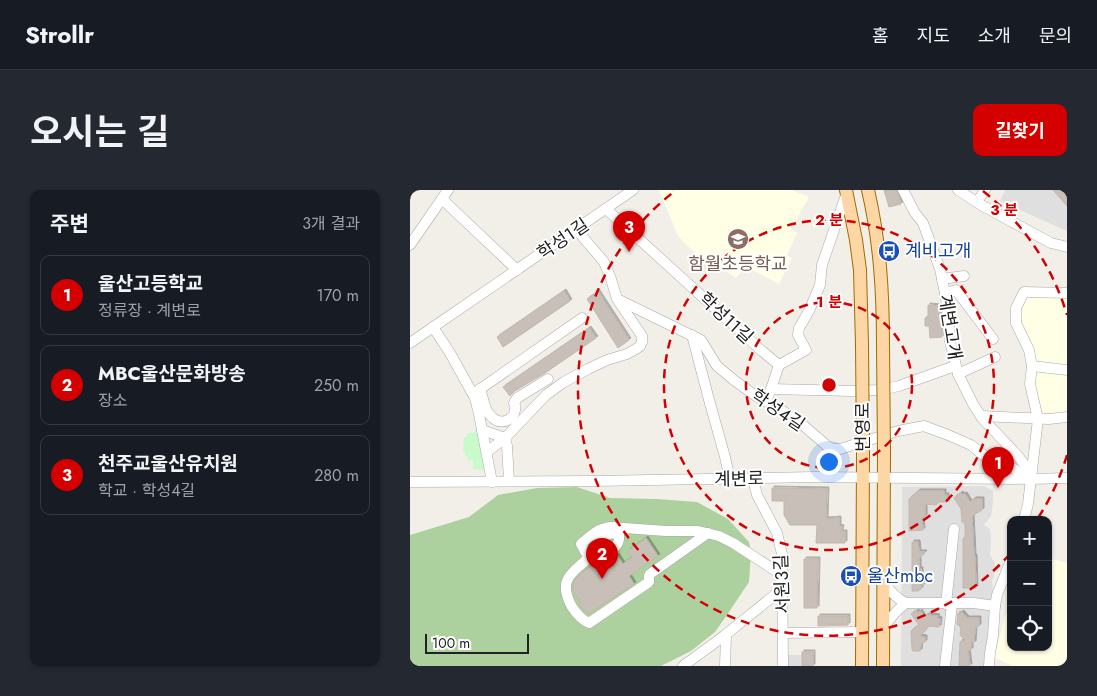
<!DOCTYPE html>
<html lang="ko">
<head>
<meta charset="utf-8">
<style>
  :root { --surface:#171b24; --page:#242831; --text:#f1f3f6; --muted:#9ea1a6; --line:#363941; --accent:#d40000 }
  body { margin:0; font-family:Jost,"Noto Sans KR",sans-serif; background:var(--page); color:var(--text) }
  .controls { position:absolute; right:15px; bottom:15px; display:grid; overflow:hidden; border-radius:10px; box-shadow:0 1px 4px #0004 }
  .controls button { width:45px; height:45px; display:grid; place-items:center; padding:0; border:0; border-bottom:1px solid var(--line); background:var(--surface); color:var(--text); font:25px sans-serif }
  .scale { position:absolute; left:15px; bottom:12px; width:104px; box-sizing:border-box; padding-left:5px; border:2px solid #222; border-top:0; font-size:14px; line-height:18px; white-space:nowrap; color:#222; -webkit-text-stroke:4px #fff; paint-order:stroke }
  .you { position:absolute; left:418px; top:271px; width:18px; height:18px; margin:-12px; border:4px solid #fff; border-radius:50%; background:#1a73e8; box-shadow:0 0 0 8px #1a73e833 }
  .badge { display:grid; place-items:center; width:32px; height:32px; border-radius:50%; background:var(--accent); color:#fff; font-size:16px; font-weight:700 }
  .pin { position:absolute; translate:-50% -41px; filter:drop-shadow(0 1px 2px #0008) }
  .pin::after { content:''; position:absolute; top:26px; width:18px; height:15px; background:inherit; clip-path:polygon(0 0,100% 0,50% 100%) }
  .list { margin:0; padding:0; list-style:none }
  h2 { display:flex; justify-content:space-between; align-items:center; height:65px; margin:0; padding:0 20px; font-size:21px }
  h2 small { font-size:16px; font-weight:400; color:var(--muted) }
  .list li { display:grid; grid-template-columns:32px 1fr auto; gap:15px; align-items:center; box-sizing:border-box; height:80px; margin:0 10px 10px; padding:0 10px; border:1px solid var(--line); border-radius:10px }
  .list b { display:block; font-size:19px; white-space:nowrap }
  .list p { margin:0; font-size:16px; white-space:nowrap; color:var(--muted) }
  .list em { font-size:16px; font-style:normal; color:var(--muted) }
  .icon { flex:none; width:28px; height:28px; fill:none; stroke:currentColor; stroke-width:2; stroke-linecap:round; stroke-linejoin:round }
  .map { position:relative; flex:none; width:657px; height:476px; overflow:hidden; border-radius:10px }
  header { display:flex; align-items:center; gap:30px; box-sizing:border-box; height:70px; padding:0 25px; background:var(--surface); border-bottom:1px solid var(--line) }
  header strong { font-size:24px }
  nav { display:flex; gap:28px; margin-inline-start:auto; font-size:18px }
  .intro { display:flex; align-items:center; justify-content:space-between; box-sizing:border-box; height:120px; padding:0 30px }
  h1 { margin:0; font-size:35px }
  .button { padding:12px 22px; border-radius:10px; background:var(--accent); color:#fff; font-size:18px; font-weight:700 }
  main { display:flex; gap:30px; padding:0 30px }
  aside { flex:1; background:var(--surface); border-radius:10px; box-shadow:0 1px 4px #0004 }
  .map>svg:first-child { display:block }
</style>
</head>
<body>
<header>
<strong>Strollr</strong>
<nav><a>홈</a><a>지도</a><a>소개</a><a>문의</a></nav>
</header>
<div class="intro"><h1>오시는 길</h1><a class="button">길찾기</a></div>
<main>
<aside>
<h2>주변<small>3개 결과</small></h2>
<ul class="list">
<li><span class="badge">1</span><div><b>울산고등학교</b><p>정류장 · 계변로</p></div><em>170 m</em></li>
<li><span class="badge">2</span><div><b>MBC울산문화방송</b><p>장소</p></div><em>250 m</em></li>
<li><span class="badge">3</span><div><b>천주교울산유치원</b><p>학교 · 학성4길</p></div><em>280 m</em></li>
</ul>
</aside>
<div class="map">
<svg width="657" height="476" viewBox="0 0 657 476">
  <defs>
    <filter id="shadow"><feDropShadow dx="2" dy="-2" stdDeviation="0" flood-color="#0004"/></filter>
  </defs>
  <rect width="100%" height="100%" fill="#f2efe9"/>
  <g fill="#e0dfdf">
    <polygon points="595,0 657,0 657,41 590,11"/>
    <polygon points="574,296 583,301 583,312 581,326 574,335 580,339 581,351 580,365 585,374 585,381 582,391 583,398 576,476 491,476 492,297"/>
    <rect x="377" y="465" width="27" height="11"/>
  </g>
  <g fill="#ffffe5">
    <polygon points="249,0 262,0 263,2 265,0 382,0 399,7 381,39 387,43 377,65 382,68 369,94 335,76 326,88 316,81 291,69 268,46"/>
    <polygon points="614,102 657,103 657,227 629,228 606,118"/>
    <polygon points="638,368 657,373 657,476 602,476 584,467 601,406 601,457 638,457"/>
  </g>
  <polygon fill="#add19e" points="167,297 200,308 247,309 287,312 318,329 339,352 341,362 339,392 319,422 305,442 281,461 251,476 0,476 0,345 59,327 88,305 127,298"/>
  <polygon fill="#c8facc" points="69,242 77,280 63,279 63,270 58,270 57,266 55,266 55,262 53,261 54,247 57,247 57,243"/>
  <g fill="#c7bfb8" stroke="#c4b6ab" filter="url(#shadow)">
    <polygon points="474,0 486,0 491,14 479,17"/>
    <polygon points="643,0 657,0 657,16"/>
    <polygon points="154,101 160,111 93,157 87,147"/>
    <polygon points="188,102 219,150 208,158 177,109"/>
    <polygon points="518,115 530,116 532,147 520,148 519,136 515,136 515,128 518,127"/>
    <polygon points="179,138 186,148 135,183 103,202 100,206 93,197"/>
    <polygon points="362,298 417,299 416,328 417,329 429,328 429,336 432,337 431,342 435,342 435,353 406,353 407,335 380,335 374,325 374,311 362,311"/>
    <polygon points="508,301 534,301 534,305 537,305 537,312 529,312 526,315 515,314 515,327 512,327 513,340 499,341 499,309"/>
    <polygon points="551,303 553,305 555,304 560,312 564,309 572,309 572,320 562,326 564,366 565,366 566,398 553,398 553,348 555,348 555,336 554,332 552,332 551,319 544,308"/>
    <polygon points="236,348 248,366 219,386 224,394 178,424 168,413 171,412 163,401 163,395 165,390 172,383 181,376 181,374 185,371 189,377 207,365 213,374 222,367 218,361"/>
    <polygon points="502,352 508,352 509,362 515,362 509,369 509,379 511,379 511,386 515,386 515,394 511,394 511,399 509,399 509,401 502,401"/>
    <polygon points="394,369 408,369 407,418 394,418"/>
    <polygon points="507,421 508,423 510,421 514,427 517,425 528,426 527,428 530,429 529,437 519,436 510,446 515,447 515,452 511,454 510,461 503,461 502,459 501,441 509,435 501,424"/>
    <polygon points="552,422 557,428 569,428 569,436 565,438 564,453 561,452 561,460 558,460 560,476 549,476 550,452 555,450 550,445 551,438 547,434 548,423 549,424"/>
    <polygon points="408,426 438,426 438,435 408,436"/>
    <rect x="392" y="462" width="11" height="14"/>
  </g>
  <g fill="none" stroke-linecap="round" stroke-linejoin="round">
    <g stroke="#a9a9a9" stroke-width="11">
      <g id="minor">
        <polyline points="493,0 505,23 513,33 530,79 536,108 540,151 548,184 563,214 572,228 608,266 614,274 621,288"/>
        <polyline points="548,0 571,15 641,53 657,57"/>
        <polyline points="32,9 107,80"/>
        <polyline points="567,12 575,0"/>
        <polyline points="196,19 352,161 369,175"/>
        <polyline points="166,39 194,72 201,89 207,109 291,150 307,176 325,191 346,206 373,221 393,235 416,255 422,259 430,259 488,241 514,236 538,245 561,255 581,271 599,276 621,289"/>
        <polyline points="0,55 38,0"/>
        <polyline points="532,89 554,86"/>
        <polyline points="535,103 546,100 583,149"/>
        <polyline points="23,137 40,163 65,208 69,224 82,292"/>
        <polyline points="282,145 298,206 315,267 320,289"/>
        <polyline points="0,153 223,0"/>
        <polyline points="622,176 657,180"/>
        <polyline points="548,184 585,167"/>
        <path d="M70 199C74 209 74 221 83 228 91 235 103 231 105 220 106 218 105 215 104 213L107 208 138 189"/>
        <polyline points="361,199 442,201 471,200 489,196 545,176"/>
        <polyline points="63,204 172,128"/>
        <polyline points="356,211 361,199 369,175 396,160 388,145 389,138 399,121 410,95 412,75 437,2"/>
        <polyline points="571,226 639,229 657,227"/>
        <polyline points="72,240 95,248 97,256 99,291"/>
        <polyline points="77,262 95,248 136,205 154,192 178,179 197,170 217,164 226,159 230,156 232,152 232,146 209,112"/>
        <polyline points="343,289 347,305 367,343 372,364 373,476"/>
        <polyline points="0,292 184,291 404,287 621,289 657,288"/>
        <polyline points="614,330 618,314 628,229 620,194 622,176 619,160 606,133 606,118 614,102 657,103"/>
        <path d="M201 343 209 345C211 358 193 370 185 357L190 349Z"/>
        <path d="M188 361C180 366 174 372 167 378 164 381 161 384 159 387 153 396 157 408 162 417 166 423 172 430 179 433L239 392V386L240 384 298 343"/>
        <path d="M178 367 171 354C180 346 187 339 200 337L256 341H288L309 346 323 353 372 385"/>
        <path d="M474 391C479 401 486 408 496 413H564L585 416"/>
        <polyline points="536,414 544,339"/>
        <path d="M473 439C480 428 486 420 496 413"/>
        <polyline points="373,443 452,442"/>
        <polyline points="273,476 314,446 372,399"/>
        <polyline points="315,476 316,445"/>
        <polyline points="535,476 542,414"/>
        <polyline points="579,476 580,463 583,446 585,416 587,405 601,370"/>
      </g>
    </g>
    <g stroke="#a06b00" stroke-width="14">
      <g id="major">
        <polyline points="436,0 446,50 450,80 452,155"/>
        <path d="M458 0C470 52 473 101 473 155"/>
        <polyline points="452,476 453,264"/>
        <polyline points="473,476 474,263"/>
      </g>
    </g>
    <use href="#minor" stroke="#fff" stroke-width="10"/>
    <use href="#major" stroke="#fcd6a4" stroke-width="12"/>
    <g stroke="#a06b00" stroke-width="14" stroke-linecap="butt">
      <g id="major-bridge">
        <polyline points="452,155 453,264"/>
        <polyline points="473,155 474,263"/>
      </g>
    </g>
    <use href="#major-bridge" stroke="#fcd6a4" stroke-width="12"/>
  </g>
  <g fill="none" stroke="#d40000" stroke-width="2.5" stroke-dasharray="9 6">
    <circle cx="419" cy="195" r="83"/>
    <circle cx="419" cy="195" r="165"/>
    <path d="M657 265A248 248 0 0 1 628 328M600 364A248 248 0 1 1 265 1M573 1A248 248 0 0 1 657 125"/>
  </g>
  <defs>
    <g id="school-disc" transform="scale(1.125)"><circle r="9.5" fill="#8d6e63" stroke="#fff"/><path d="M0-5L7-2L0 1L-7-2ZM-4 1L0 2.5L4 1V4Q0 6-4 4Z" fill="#fff"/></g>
    <g id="bus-disc" transform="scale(1.125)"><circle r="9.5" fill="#1a4fb4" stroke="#fff"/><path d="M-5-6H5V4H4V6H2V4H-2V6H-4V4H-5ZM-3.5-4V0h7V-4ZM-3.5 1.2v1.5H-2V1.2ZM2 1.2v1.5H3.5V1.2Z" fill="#fff"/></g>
  </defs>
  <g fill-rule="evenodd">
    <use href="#school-disc" x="328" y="49"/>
    <use href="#bus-disc" x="479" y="61"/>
    <use href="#bus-disc" x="441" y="386"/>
  </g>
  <g text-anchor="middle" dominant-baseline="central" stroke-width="4" stroke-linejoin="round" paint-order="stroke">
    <g font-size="18" fill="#222" stroke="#fff">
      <text transform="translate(153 49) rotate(-34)">학성1길</text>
      <text transform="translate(316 128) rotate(43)">학성11길</text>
      <text transform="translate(540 137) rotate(81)">계변고개</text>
      <text transform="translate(368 220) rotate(34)">학성4길</text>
      <text transform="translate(453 237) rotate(-90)">번영로</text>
      <text transform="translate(329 289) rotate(-1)">계변로</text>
      <text transform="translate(372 394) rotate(-92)">서원3길</text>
    </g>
    <g font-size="18" fill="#164399" stroke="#fff" text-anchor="start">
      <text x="495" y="61">계비고개</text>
      <text x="457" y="386">울산mbc</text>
    </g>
    <g font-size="18" fill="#785e54" stroke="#fff">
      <text x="328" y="74">함월초등학교</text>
    </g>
  </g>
  <circle cx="419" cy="195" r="8" fill="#d40000" stroke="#fff" stroke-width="2.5"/>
  <g font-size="15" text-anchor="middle" font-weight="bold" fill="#d40000" stroke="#fff" stroke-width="4" stroke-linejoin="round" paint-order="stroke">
    <text x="594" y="25">3 분</text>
    <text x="419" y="35">2 분</text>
    <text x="419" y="117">1 분</text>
  </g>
</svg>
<div class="controls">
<button>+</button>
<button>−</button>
<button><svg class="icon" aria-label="locate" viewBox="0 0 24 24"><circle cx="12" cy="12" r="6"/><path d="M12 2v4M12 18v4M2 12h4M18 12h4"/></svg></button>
</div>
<div class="scale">100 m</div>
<div class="you"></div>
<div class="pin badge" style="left:588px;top:298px">1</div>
<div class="pin badge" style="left:192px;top:389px">2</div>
<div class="pin badge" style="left:219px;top:62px">3</div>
</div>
</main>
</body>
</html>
